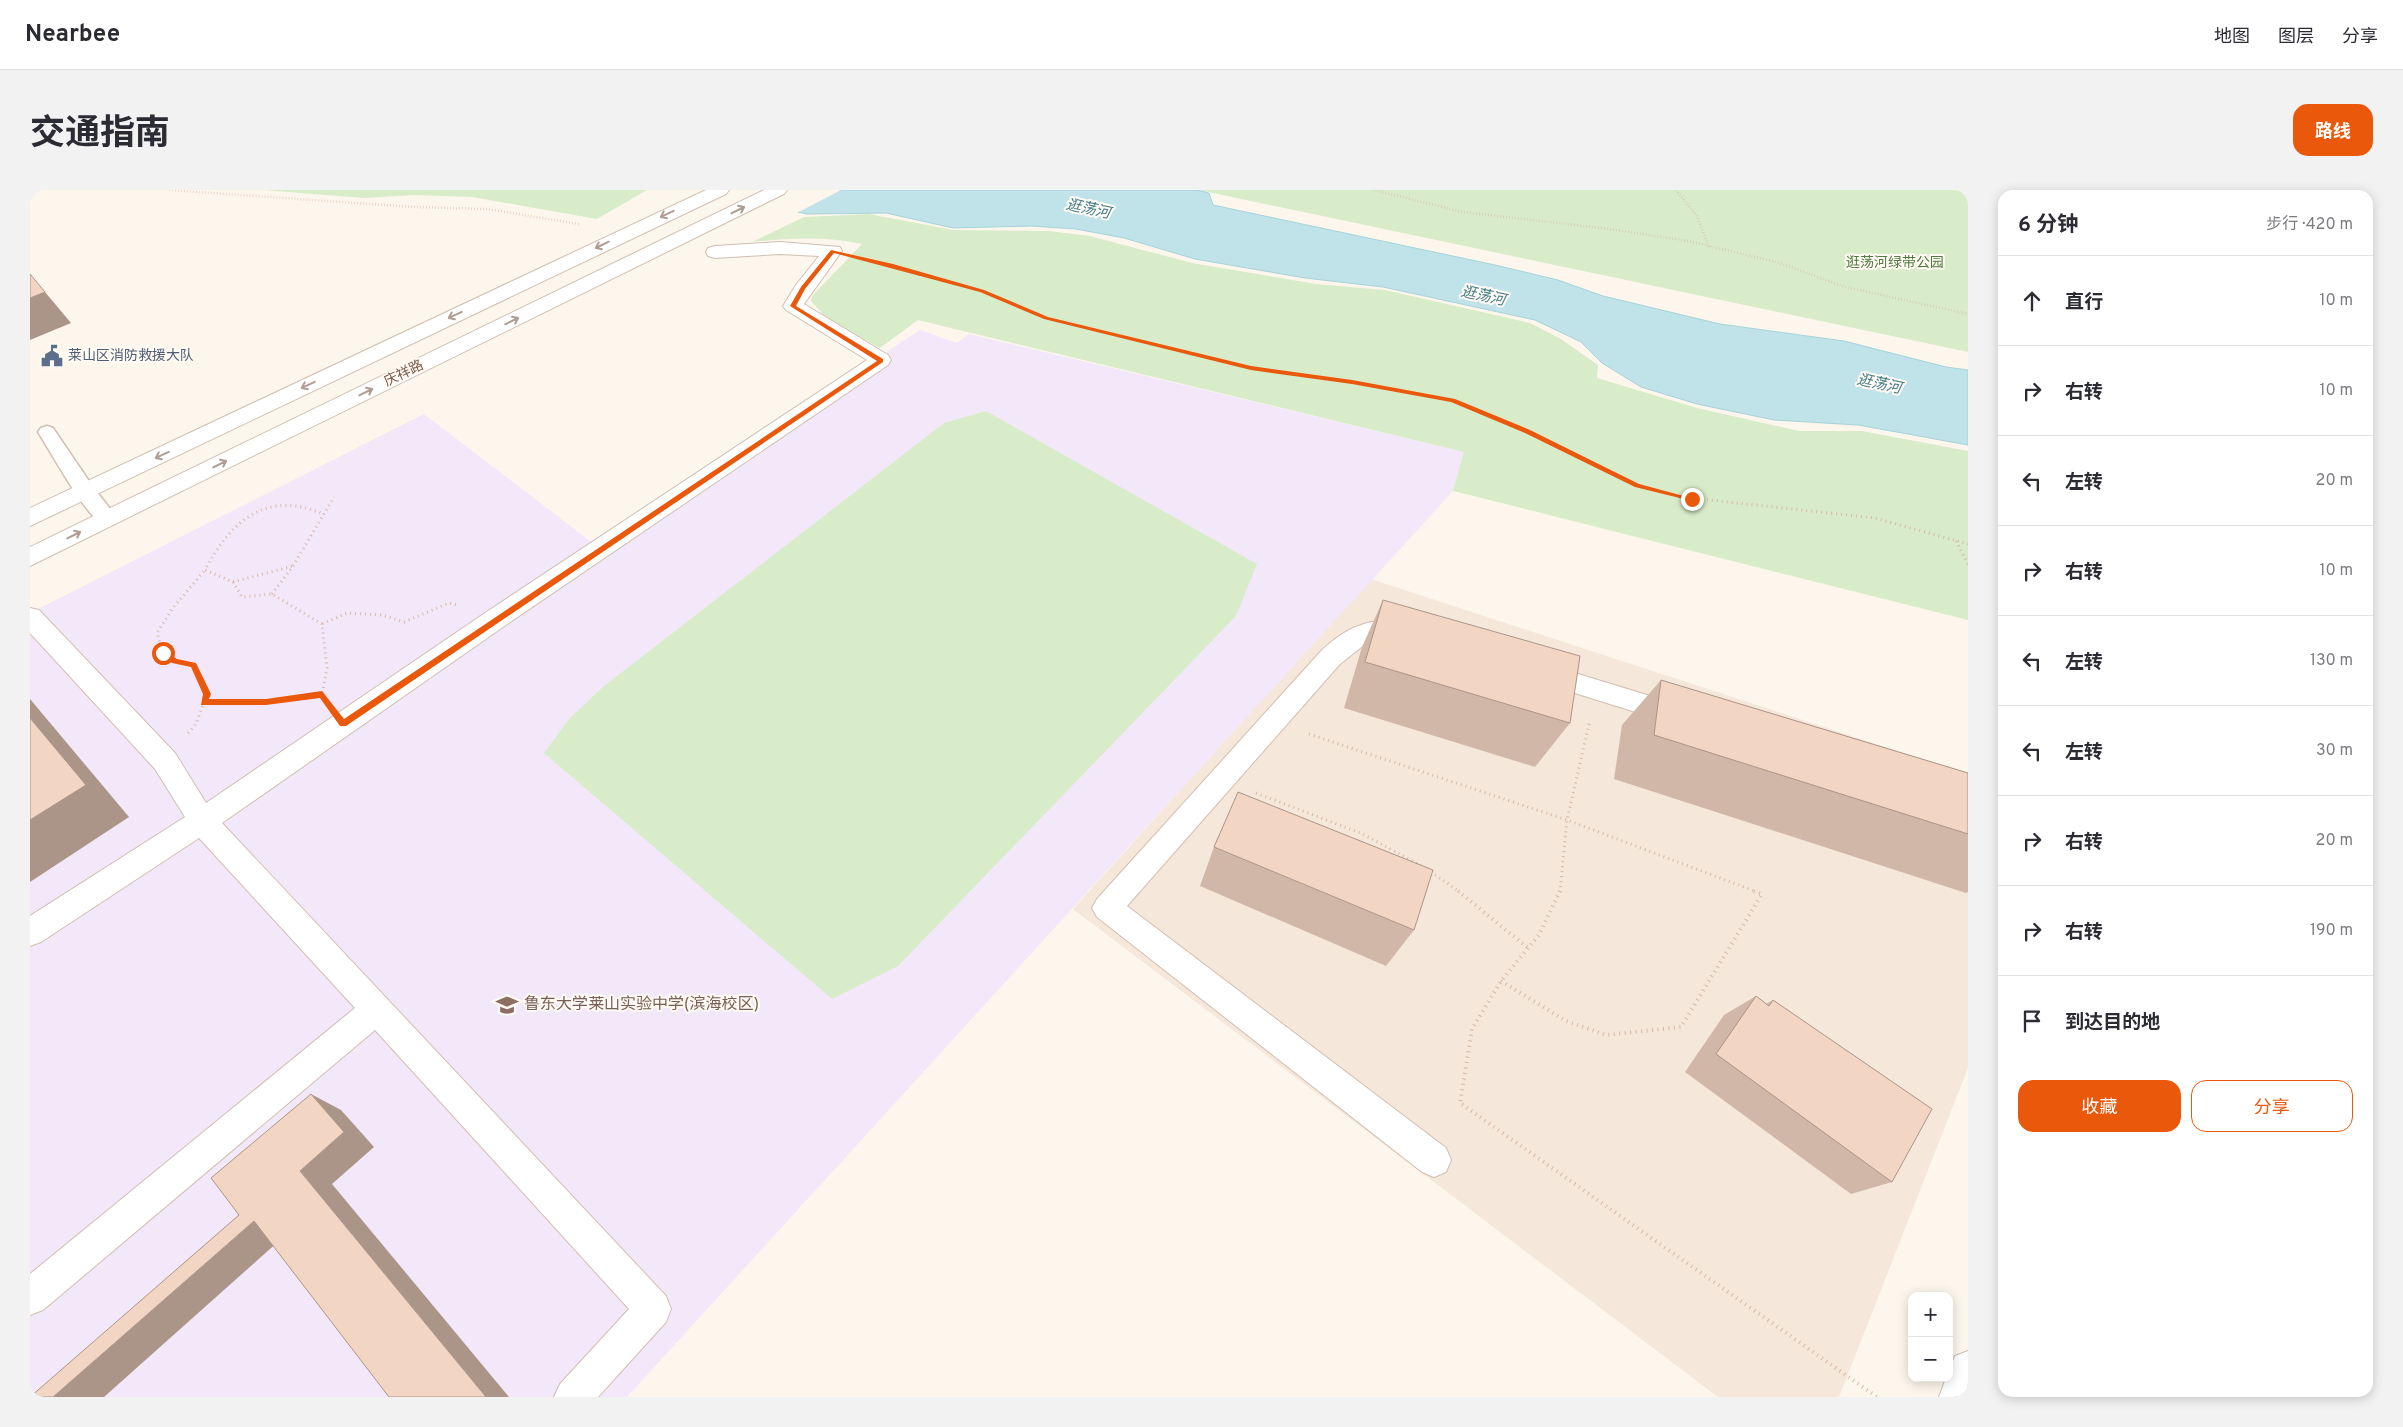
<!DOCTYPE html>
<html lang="zh">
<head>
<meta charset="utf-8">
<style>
  :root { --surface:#fff; --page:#f2f2f3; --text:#2b2b33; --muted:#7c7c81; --line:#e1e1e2; --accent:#ea580c }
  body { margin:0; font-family:Overpass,"Noto Sans SC",sans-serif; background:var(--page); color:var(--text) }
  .controls { position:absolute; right:15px; bottom:15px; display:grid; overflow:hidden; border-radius:10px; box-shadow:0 2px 12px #0003 }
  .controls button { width:45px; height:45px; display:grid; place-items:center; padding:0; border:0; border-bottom:1px solid var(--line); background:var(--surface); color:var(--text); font:25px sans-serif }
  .stop { position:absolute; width:15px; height:15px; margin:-11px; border:4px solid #ea580c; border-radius:50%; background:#fff }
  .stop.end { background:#ea580c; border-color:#fff; box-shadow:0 1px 5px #0008 }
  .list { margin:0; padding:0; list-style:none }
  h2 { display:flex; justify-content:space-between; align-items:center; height:65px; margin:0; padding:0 20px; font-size:21px }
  h2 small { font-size:16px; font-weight:400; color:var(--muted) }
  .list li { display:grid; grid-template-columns:32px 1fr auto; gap:15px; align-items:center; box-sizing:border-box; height:90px; padding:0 20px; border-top:1px solid var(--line) }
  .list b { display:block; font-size:19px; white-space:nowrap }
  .list em { font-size:16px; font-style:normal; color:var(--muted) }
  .actions { display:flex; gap:10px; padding:15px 20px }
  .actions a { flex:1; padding:11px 0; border:1px solid var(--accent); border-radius:15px; text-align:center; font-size:18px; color:var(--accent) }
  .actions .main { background:var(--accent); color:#fff }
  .icon { flex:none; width:28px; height:28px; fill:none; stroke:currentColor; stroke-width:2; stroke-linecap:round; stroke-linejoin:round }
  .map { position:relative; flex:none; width:1938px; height:1207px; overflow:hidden; border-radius:15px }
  header { display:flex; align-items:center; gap:30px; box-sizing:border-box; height:70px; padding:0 25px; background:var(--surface); border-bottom:1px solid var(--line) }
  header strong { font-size:24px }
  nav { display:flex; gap:28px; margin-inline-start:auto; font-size:18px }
  .intro { display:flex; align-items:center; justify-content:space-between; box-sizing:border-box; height:120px; padding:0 30px }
  h1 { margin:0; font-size:35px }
  .button { padding:12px 22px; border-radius:15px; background:var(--accent); color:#fff; font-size:18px; font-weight:700 }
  main { display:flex; gap:30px; padding:0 30px }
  aside { flex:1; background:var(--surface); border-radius:15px; box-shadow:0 2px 12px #0003 }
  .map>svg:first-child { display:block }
</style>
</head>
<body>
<header>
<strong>Nearbee</strong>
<nav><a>地图</a><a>图层</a><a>分享</a></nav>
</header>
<div class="intro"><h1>交通指南</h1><a class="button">路线</a></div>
<main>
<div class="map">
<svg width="1938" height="1207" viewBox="0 0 1938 1207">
  <rect width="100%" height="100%" fill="#fdf6ec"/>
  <polygon fill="#f5e8da" points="1341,389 1938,584 1938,878 1809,1207 1688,1207 1043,719"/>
  <polygon fill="#f3e8fa" points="890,140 927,153 939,144 1435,262 1423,301 597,1207 0,1207 0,423 394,224 564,354"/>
  <g fill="#d8ecc9">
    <polygon points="233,0 617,0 567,29 442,7 383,5 334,8"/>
    <polygon points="1169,0 1938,0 1938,162"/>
    <path d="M839 24 923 40 1018 41 1060 46 1162 73 1286 94 1355 100 1500 133 1531 149 1568 175 1567 188 1667 218 1769 241H1832L1938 261V430L1423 301 1434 262 888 130 850 158 796 128 781 111 782 106 832 54C795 46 760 48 722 52L774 27Z"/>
    <polygon points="956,221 1227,374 1206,426 868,776 802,809 514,563 539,529 574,496 914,233"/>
  </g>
  <polygon fill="#bfe3e8" stroke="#a5d3da" points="662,0 1167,0 1179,3 1183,15 1465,75 1528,90 1573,106 1690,134 1814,151 1916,177 1938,180 1938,255 1828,235 1744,230 1667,214 1611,197 1572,173 1551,152 1505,130 1353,97 1275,88 1165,69 1094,48 1046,39 1001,36 923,38 856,23 777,24"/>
  <polygon fill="#fdf6ec" points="660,0 811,0 765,24 662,2"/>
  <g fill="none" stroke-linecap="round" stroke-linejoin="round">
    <g stroke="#d1beb0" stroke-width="3">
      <path id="lane" d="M17 236 23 238 63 297 84 324 86 329 84 334C78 335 74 336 69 332 49 314 24 267 8 242L11 238Z"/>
    </g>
    <g stroke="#d1beb0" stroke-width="2">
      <g id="street">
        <polygon points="676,0 699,0 696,4 0,336 0,318"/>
        <polygon points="734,0 757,0 754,4 0,376 0,357"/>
        <polygon points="750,52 810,57 812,61 774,114 858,165 861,170 858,175 473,437 192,633 636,1106 641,1119 636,1132 568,1207 524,1207 530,1194 599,1119 345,840 13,1120 0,1125 0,1084 325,818 169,648 11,752 0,756 0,726 155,627 125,579 0,443 0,418 9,420 145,563 176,613 455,423 837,170 756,120 753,116 766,95 789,66 750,64 685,68 678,66 676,62 678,58 685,56"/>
        <path d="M1350 431 1375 432 1384 435 1387 442 1384 449 1375 452 1339 451 1310 474 1097 716 1416 958 1421 970 1416 982 1404 987 1392 982 1067 727 1062 718 1067 709 1292 460C1310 444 1326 433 1350 431Z"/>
        <polygon points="1509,472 1656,517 1660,524 1656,531 1647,535 1500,489 1496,482 1500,475"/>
        <polygon points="1938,1161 1938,1207 1909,1207 1916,1188 1919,1188 1919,1180 1925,1166"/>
      </g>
    </g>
    <g stroke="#d9b8a5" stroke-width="2.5" stroke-dasharray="0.5 2.5" stroke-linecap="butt">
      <polyline points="139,0 384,17 457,19 549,34"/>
      <polyline points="1344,0 1433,22 1572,38 1659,51 1750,73 1815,97 1938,124"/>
      <polyline points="1646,0 1667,26 1679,57"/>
      <polyline points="830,68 952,101 1016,128 1221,178 1322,192 1422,210 1497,242 1607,296 1657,308"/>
    </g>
    <g stroke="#d9b8a5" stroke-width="3" stroke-dasharray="1 4" stroke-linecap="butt">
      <polyline points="1652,307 1845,328 1938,354"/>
      <polyline points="1926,351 1938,374"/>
      <polyline points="203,392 263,376"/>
      <polyline points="242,404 263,376 304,307"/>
      <path d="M292 434 242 404 212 407 203 392 175 380C200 332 236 299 293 324"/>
      <polyline points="294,507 292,505 297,478 292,434 317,423 352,425 374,432 419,413 428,415"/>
      <polyline points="174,512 236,512 292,505"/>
      <path d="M158 543 166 534 177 504 163 475C139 470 134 467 127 443L142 419 175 380"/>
      <polyline points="1279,544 1537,630 1727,702"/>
      <polyline points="1226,603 1333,644 1393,677"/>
      <polyline points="1401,682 1430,702"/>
      <polyline points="1530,702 1537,630 1560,530"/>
    </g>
    <g stroke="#d9b8a5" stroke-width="4" stroke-dasharray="1 4.5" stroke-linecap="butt">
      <polyline points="1428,701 1498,758"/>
      <polyline points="1530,701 1509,745 1471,791 1442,839 1430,913 1847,1207"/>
      <polyline points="1471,791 1536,831 1576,845 1651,837 1732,704 1723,701"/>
    </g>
    <use href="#lane" fill="#fff" fill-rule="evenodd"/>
    <use href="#street" fill="#fff" fill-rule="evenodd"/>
  </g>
  <g fill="#d1b7a8">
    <polygon points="1353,410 1540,533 1505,577 1314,518 1332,457"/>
    <polygon points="1631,490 1938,583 1938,702 1936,703 1584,589 1592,535"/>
    <polygon points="1184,657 1384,740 1356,776 1170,696"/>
    <polygon points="1726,806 1736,814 1743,810 1862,992 1821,1004 1655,882 1694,825"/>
  </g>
  <g fill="#aa9588">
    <polygon points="15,102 41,133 0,150 0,108"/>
    <polygon points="0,509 99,627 0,692"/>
    <polygon points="281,904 311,920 344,957 302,994 479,1207 456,1207 270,981"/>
    <polygon points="224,1031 259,1042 74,1207 23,1207"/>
  </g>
  <g fill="#f3d5c3" stroke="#aa9588">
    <polygon points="0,84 15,102 0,108"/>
    <polygon points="1353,410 1550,466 1540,533 1335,472"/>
    <polygon points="1631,490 1938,583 1938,644 1624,545"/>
    <polygon points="0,528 56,595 0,630"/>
    <polygon points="1208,602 1403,680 1384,740 1184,657"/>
    <polygon points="1726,806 1739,816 1743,810 1902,919 1862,992 1686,864"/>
    <polygon points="281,904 314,942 270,981 456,1207 359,1207 224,1031 23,1207 0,1207 209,1025 181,988"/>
  </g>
  <defs><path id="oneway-shaft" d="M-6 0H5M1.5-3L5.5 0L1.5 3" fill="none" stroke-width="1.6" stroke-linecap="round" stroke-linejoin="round" transform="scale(1.25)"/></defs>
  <g stroke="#af9d94">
    <use href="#oneway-shaft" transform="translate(708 20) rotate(-26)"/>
    <use href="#oneway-shaft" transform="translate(637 24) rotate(155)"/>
    <use href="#oneway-shaft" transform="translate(572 55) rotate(154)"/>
    <use href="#oneway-shaft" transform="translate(425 125) rotate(155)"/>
    <use href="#oneway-shaft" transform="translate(482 131) rotate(-26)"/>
    <use href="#oneway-shaft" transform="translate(278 195) rotate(155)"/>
    <use href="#oneway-shaft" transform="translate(336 202) rotate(-26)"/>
    <use href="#oneway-shaft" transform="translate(132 265) rotate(155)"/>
    <use href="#oneway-shaft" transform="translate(190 274) rotate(-26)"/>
    <use href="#oneway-shaft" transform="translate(44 345) rotate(-26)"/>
  </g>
  <polygon fill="#ea580c" points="801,60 863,74 954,100 1018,127 1221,176 1322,190 1425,209 1500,240 1609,294 1665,309 1662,311 1605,297 1495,243 1421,212 1322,194 1221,180 1014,129 950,102 804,63 775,99 766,116 853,169 853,172 316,536 310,536 290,508 236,515 171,515 173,504 161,477 142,473 130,465 130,461 133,460 147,469 166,473 181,504 179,509 236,509 292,501 314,529 847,171 760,116 771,97"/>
  <defs>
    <g id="civic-bare" transform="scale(1.725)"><path d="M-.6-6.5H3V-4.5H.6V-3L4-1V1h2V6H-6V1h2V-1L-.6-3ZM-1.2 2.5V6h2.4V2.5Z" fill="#5c6f8a" stroke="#fffaf3" stroke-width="2.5" paint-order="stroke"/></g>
    <g id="school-bare" transform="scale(1.725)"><path d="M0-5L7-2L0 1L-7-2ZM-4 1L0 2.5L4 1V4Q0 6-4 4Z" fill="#8d6e63" stroke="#fffaf3" stroke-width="2.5" paint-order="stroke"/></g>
  </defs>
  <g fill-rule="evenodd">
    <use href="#civic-bare" x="22" y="166"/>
    <use href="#school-bare" x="477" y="815"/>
  </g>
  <g text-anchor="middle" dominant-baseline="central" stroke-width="4" stroke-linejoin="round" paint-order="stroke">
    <g font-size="14" fill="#537a41" stroke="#fffaf3">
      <text x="1865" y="73">逛荡河绿带公园</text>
    </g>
    <g font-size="14" fill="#4e5e75" stroke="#fffaf3" text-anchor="start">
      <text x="38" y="166">莱山区消防救援大队</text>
    </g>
    <g font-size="14" fill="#7a5c4d" stroke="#fffaf3">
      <text transform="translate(374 184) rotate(-26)">庆祥路</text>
    </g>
    <g font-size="15" font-style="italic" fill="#437c86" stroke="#fffaf3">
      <text transform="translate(1058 20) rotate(12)">逛荡河</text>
      <text transform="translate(1453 107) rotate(12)">逛荡河</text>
      <text transform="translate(1849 195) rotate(12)">逛荡河</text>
    </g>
    <g font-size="16" fill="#785e54" stroke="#fffaf3" text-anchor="start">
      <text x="494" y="815">鲁东大学莱山实验中学(滨海校区)</text>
    </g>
  </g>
</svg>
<div class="controls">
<button>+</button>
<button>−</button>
</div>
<div class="stop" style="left:133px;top:463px"></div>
<div class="stop end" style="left:1662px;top:309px"></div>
</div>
<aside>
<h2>6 分钟<small>步行 · 420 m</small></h2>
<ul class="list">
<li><svg class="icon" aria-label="ahead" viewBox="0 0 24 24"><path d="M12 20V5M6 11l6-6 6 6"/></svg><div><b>直行</b></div><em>10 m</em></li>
<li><svg class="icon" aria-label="right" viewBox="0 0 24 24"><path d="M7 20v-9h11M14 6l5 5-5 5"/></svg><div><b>右转</b></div><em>10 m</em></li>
<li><svg class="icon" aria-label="left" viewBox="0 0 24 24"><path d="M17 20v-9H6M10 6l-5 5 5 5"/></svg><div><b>左转</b></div><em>20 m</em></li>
<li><svg class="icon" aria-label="right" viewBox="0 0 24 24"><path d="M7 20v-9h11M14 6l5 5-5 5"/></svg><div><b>右转</b></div><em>10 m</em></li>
<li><svg class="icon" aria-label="left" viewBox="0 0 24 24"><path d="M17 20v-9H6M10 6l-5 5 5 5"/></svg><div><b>左转</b></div><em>130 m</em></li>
<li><svg class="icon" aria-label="left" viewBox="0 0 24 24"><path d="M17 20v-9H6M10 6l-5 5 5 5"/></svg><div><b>左转</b></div><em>30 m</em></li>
<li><svg class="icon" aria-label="right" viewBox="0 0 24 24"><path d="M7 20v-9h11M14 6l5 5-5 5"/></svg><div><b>右转</b></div><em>20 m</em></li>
<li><svg class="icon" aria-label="right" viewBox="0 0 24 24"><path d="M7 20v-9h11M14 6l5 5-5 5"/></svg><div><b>右转</b></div><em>190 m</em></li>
<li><svg class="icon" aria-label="arrive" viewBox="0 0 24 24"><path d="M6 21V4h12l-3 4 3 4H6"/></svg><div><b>到达目的地</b></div></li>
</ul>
<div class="actions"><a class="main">收藏</a><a>分享</a></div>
</aside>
</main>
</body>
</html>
